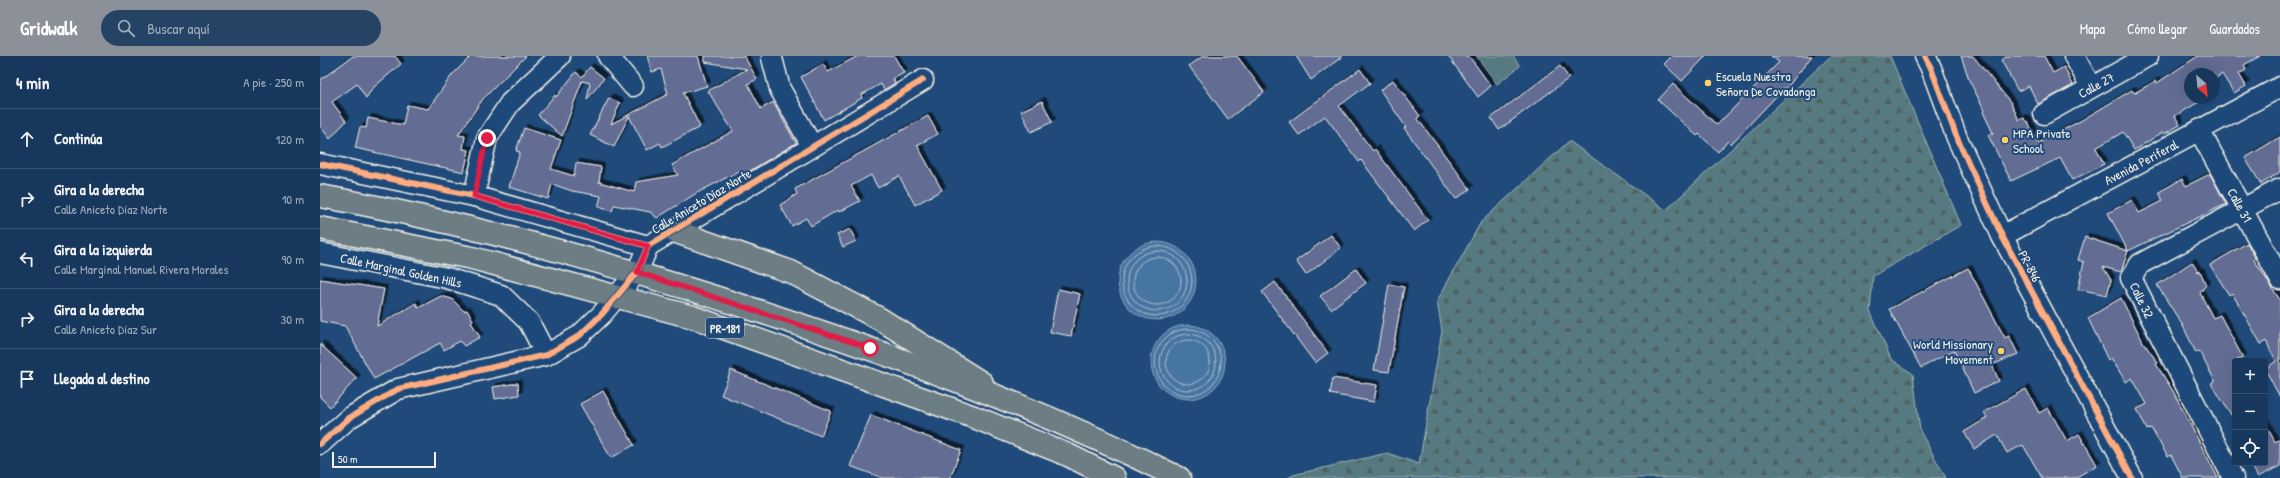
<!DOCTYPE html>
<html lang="es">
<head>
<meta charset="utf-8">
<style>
  :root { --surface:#17385c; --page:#244365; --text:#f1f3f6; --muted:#9eacbb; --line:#365272; --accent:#8c9099 }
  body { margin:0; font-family:"Patrick Hand",sans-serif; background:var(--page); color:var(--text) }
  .controls { position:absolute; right:12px; bottom:12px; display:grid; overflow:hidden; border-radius:4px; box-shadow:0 4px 16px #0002 }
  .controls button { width:36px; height:36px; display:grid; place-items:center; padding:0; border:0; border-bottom:1px solid var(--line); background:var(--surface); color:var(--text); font:20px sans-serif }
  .compass { position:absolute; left:1864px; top:12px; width:36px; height:36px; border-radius:50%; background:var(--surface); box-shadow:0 4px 16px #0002; rotate:153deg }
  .scale { position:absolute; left:12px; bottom:10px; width:104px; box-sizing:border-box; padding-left:4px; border:2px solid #f4f1e8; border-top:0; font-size:11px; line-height:14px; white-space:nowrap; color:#f4f1e8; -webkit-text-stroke:3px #1f4a7a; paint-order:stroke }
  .stop { position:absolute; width:12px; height:12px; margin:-9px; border:3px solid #e11d48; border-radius:50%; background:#fff }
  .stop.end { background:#e11d48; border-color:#fff; box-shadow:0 1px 4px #0008 }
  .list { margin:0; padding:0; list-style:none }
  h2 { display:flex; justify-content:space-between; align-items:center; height:52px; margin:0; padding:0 16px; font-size:17px }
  h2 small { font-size:13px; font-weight:400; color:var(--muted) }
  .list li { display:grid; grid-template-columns:26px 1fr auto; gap:12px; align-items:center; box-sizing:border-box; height:60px; padding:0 16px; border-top:1px solid var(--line) }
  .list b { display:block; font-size:15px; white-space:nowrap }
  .list p { margin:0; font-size:13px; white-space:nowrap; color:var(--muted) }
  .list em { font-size:13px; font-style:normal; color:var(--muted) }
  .icon { flex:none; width:22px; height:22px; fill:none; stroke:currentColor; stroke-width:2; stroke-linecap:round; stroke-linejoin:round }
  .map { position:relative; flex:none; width:1960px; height:422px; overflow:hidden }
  header { display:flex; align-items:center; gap:24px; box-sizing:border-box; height:56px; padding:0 20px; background:var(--accent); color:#fff }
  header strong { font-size:19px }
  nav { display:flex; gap:22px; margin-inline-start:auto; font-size:14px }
  .search { width:280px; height:36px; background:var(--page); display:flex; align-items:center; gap:10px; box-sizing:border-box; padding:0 14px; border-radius:22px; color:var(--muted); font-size:15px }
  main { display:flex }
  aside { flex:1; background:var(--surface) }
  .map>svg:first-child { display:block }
</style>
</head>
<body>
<header>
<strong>Gridwalk</strong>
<div class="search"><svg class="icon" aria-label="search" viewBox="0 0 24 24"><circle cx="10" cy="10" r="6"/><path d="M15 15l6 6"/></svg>Buscar aquí</div>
<nav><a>Mapa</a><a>Cómo llegar</a><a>Guardados</a></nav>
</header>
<main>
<aside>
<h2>4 min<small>A pie · 250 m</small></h2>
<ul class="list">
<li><svg class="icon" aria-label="ahead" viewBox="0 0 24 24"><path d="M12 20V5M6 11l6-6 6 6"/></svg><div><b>Continúa</b></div><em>120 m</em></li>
<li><svg class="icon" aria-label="right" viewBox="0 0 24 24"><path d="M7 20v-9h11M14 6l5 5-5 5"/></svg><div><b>Gira a la derecha</b><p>Calle Aniceto Díaz Norte</p></div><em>10 m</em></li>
<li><svg class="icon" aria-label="left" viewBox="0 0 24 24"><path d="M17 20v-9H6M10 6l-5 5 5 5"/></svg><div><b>Gira a la izquierda</b><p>Calle Marginal Manuel Rivera Morales</p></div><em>90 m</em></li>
<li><svg class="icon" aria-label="right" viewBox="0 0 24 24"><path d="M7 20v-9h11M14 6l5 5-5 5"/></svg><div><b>Gira a la derecha</b><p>Calle Aniceto Díaz Sur</p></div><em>30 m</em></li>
<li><svg class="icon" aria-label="arrive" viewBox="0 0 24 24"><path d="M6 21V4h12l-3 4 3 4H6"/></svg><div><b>Llegada al destino</b></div></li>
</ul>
</aside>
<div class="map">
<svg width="1960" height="422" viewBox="0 0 1960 422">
  <defs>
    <pattern id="forest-firs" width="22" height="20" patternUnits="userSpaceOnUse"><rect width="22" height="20" fill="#567a7f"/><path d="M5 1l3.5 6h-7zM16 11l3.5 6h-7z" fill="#506162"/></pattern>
    <filter id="shadow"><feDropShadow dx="3.5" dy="-3.5" stdDeviation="0" flood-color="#0009"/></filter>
  </defs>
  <rect width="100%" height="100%" fill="#1f4a7a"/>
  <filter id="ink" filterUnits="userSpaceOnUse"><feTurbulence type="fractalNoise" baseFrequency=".025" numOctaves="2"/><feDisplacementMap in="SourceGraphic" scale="8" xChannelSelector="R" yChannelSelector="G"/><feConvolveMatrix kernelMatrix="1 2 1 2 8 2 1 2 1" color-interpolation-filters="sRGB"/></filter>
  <g filter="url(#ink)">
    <polygon fill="#567a7f" stroke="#a5b6b4" points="1156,0 1193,0 1200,10 1177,28"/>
    <polygon fill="url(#forest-firs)" stroke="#a5b6b4" points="1511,0 1570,0 1641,169 1553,220 1550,255 1571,303 1593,318 1600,375 1626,422 968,422 973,419 1067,397 1099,408 1122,275 1117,245 1161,166 1249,85 1346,154"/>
    <g fill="#4675a2" stroke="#8ca7be">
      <circle cx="837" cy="225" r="39"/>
      <circle cx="868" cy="306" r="37"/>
    </g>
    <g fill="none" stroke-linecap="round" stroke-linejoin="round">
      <g stroke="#aebfcc" stroke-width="1">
        <circle cx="837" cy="225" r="35"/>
        <circle cx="837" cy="225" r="30"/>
        <circle cx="837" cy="225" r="24"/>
        <circle cx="868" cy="306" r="33"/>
        <circle cx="868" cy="306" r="28"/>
        <circle cx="868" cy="306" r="22"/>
      </g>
    </g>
    <g fill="#646d94" stroke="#f4f1e8" filter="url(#shadow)">
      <polygon points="33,0 75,0 81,8 54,31 46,42 37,28 12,46 26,65 10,83 0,70 0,24"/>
      <polygon points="151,0 206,0 163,43 138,79 145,80 143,93 149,94 144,116 35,92 40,71 46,72 48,62 83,69 87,49 108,53 132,19"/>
      <polygon points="327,0 378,0 387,30 363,37 380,71 342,91 340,87 327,94 309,60 294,91 270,79 289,42 300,47 291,68 348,38 341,13 332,16"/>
      <polygon points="385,0 424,0 437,23 428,28 441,53 453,46 476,87 423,119 421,114 375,138 337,162 330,156 294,149 292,155 278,151 281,140 252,135 232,128 228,143 189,131 200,96 196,95 204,72 241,84 231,113 254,120 256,107 281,111 279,126 314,136 316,126 358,119 352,109 413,75 388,35 427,13 385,6"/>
      <polygon points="538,0 574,0 584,17 573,23 575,27 564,34 561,28 541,39 542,42 504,64 481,21 503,8 508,16"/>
      <polygon points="883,0 917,0 944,36 908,63 869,10"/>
      <polygon points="976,0 1023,0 991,24"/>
      <polygon points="1128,0 1149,0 1171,30 1158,41"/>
      <polygon points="1352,0 1386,0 1362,25 1344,8"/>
      <polygon points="1451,0 1492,0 1466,33 1464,32 1411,88 1408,85 1398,96 1379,78 1377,80 1338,44 1353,28 1397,69 1459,6"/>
      <polygon points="1641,0 1653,0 1691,47 1699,64 1704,62 1708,66 1718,87 1762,64 1812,34 1814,37 1836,25 1837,27 1878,0 1940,0 1924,9 1926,14 1919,18 1926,30 1914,37 1902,18 1894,23 1894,18 1870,18 1870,42 1886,42 1855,60 1860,69 1844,78 1843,76 1814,94 1803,76 1776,92 1784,108 1752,124 1740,102 1691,125 1668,79 1673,77 1663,56 1665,55 1650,26"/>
      <polygon points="1687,0 1724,0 1733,17 1744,11 1753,29 1718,48 1709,30 1698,35 1681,4"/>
      <polygon points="1240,10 1249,22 1179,74 1171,62"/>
      <polygon points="270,11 284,22 267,44 270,27 262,25 242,80 218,59 235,39 236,41 256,16 262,21"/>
      <polygon points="1040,13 1050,27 1019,50 1053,95 1055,93 1108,164 1094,175 1041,104 1039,106 1005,60 979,79 969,66"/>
      <polygon points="1073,24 1100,60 1097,62 1150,133 1136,143 1084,72 1086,71 1060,34"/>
      <polygon points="722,45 732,66 711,76 701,55"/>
      <polygon points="608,60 618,78 597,89 622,134 595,149 579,120 558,132 551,119 531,130 540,145 519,156 518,154 491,170 486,162 472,170 460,149 477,138 475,133"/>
      <polygon points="1960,81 1960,116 1941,128 1925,102"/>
      <polygon points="1890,118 1906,148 1808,195 1788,157 1812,144 1819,157 1843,145 1839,136 1862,123 1866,130"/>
      <polygon points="530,173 536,185 523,191 517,179"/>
      <polygon points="1011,179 1021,192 986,219 976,205"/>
      <polygon points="1765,181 1808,195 1801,216 1783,211 1791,224 1787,239 1758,233 1764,206 1758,204"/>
      <polygon points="1927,187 1935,201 1934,204 1960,244 1960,341 1945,313 1956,305 1946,285 1941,288 1912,237 1909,239 1890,209"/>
      <polygon points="1872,206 1878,216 1880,215 1886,229 1880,237 1893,262 1900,259 1923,302 1915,305 1915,365 1891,327 1895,325 1879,295 1876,297 1863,270 1837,229"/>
      <polygon points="1648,212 1685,282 1689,280 1698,298 1672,309 1679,325 1654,337 1634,294 1601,312 1569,253"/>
      <polygon points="1036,213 1046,227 1011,253 1000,240"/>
      <polygon points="0,223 64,233 57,270 96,247 98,252 121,240 132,243 144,255 147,254 153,264 151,266 160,281 144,290 140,285 124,294 120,287 54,323 25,270 0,265"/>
      <polygon points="955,226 1008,297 995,307 942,236"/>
      <polygon points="1069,228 1084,231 1069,316 1054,314"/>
      <polygon points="738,233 760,238 751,280 730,276"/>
      <polygon points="1801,242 1823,286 1838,307 1836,308 1853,335 1898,422 1863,422 1851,399 1848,401 1831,372 1827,374 1817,353 1827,348 1812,322 1806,326 1791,302 1788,304 1768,262"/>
      <polygon points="0,288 37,322 10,351 0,341"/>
      <polygon points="411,314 511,355 501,380 401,339"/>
      <polygon points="1013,322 1057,329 1054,346 1010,338"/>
      <polygon points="198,327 199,339 175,343 173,331"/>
      <polygon points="1706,333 1719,357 1728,352 1747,385 1759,378 1777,409 1755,422 1722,422 1703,389 1687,397 1677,379 1654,393 1644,376 1667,362 1664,356"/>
      <polygon points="283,335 314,389 291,402 260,348"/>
      <polygon points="551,359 641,394 630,422 563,422 530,410"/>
      <polygon points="1945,367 1955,386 1960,383 1960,410 1938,421 1930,407 1945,407"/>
    </g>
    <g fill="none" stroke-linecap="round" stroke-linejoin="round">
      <g stroke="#f4f1e8" stroke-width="23">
        <g id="minor">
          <polyline points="288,0 313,30"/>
          <polyline points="1605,0 1611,12 1637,82 1682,180 1812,422"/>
          <polyline points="1754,0 1771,31"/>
          <polyline points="452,2 460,33 492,90"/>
          <polyline points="1724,58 1828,0"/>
          <polyline points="1879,74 1960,223"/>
          <polyline points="0,108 154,140 328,190"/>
          <polyline points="154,140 167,82 190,47 240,0"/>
          <polyline points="1682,180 1960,31"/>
          <polyline points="0,197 127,222 181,239 209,266 226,299"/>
          <polyline points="0,388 29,362 78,333 226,299 259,280 282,258 317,216 328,190 603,24"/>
          <polyline points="1913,422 1811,222 1820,208 1960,133"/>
        </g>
      </g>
      <g stroke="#f4f1e8" stroke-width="25">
        <g id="major">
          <path d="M0 140C146 166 290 207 432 253 577 300 722 353 859 422"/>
          <polyline points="0,172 152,202 373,261 654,361 748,399 794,422"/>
          <polyline points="354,175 471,216 560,263 662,327"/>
        </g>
      </g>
      <use href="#minor" stroke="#1f4a7a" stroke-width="20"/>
      <use href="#major" stroke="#6c7e84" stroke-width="22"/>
      <g stroke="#1f4a7a" stroke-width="8">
        <g id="cycleway">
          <polyline points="1605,0 1611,12 1637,82 1682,180 1812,422"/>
          <polyline points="0,108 154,140 328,190"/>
          <polyline points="0,388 29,362 78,333 226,299 259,280 282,258 317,216 328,190 603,24"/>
        </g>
      </g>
      <use href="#cycleway" stroke="#ffac80" stroke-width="6"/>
    </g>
  </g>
  <g fill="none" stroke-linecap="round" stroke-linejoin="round" filter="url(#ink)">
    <polyline stroke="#e11d48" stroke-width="5" points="167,82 154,140 328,190 317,216 550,292"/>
  </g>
  <g fill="#ffd166" stroke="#1f4a7a" stroke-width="1.5">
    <circle cx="1388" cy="27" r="4"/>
    <circle cx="1685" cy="84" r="4"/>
    <circle cx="1681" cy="295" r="4"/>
  </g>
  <g text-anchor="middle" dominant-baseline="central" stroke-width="4" stroke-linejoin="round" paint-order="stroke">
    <rect fill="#1f4a7a" stroke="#b4bfc7" stroke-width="1" x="386" y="262" width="38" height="20" rx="3"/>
    <g font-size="12" font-weight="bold" fill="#f4f1e8">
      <text x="405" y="272">PR-181</text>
    </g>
    <g font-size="13" fill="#f4f1e8" stroke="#1f4a7a" text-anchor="start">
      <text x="1396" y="20">Escuela Nuestra<tspan x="1396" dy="15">Señora De Covadonga</tspan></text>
      <text x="1693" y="77">MPA Private<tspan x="1693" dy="15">School</tspan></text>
      <text x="1673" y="288" text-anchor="end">World Missionary<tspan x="1673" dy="15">Movement</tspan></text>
    </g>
    <g font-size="13" fill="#f4f1e8" stroke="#1f4a7a">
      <text transform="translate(1776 29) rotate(-29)">Calle 27</text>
      <text transform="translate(1821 106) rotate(-28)">Avenida Periferal</text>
      <text transform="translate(381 145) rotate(-31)">Calle Aniceto Díaz Norte</text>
      <text transform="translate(1920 149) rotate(61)">Calle 31</text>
      <text transform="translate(1710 210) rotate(62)">PR-846</text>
      <text transform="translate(81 214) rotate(12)">Calle Marginal Golden Hills</text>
      <text transform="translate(1822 244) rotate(64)">Calle 32</text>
    </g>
  </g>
</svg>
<div class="controls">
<button>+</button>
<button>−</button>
<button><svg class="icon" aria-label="locate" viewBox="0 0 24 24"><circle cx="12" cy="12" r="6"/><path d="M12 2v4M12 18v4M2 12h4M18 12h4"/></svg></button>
</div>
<svg class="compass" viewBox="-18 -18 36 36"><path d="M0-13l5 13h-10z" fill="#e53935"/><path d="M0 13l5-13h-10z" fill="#9eacbb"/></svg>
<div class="scale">50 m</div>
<div class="stop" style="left:550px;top:292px"></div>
<div class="stop end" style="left:167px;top:82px"></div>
</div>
</main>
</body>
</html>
